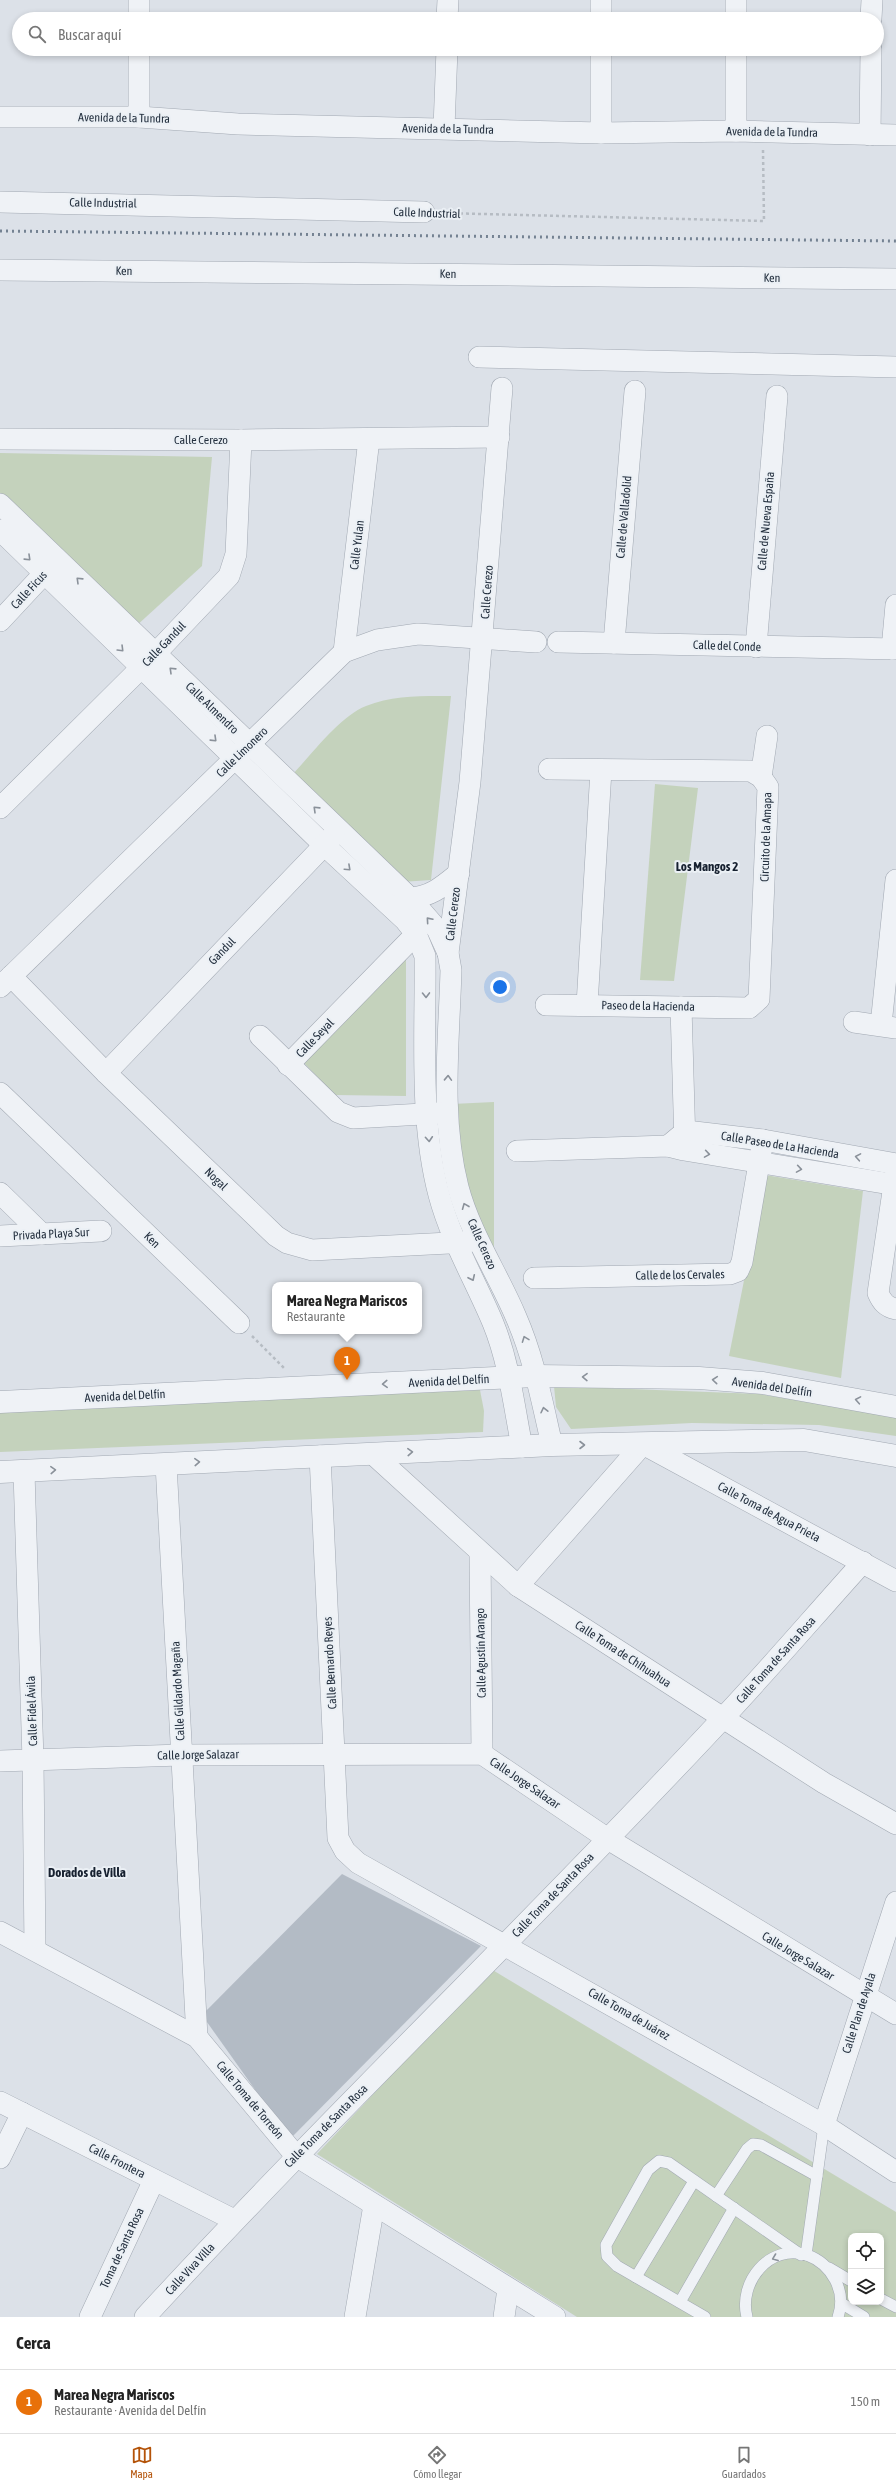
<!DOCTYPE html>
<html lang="es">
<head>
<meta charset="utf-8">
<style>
  :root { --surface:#fff; --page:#f2f2f2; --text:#222; --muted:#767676; --line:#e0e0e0; --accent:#b45309 }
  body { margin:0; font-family:"Asap Condensed",sans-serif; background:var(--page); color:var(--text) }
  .controls { position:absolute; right:12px; bottom:12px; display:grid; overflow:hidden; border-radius:8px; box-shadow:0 2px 6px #0003 }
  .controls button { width:36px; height:36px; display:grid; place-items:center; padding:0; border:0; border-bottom:1px solid var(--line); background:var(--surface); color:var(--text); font:20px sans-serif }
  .you { position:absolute; left:500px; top:987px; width:14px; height:14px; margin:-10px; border:3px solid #fff; border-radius:50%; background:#1a73e8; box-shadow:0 0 0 6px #1a73e833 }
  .badge { display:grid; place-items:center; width:26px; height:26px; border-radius:50%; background:var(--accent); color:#fff; font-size:13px; font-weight:700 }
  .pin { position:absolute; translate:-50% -33px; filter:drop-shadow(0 1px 2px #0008) }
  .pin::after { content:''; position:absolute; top:21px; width:14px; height:12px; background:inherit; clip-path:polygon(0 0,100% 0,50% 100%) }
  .popup { position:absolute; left:272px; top:1282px; width:150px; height:52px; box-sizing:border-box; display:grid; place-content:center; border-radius:8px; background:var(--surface); filter:drop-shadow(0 1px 3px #0005); font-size:13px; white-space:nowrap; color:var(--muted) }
  .popup b { font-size:15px; color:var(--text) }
  .popup::after { content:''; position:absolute; left:50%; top:100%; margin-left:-8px; border:8px solid transparent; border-top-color:var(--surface) }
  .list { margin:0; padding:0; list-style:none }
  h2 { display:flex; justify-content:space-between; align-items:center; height:52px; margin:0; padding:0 16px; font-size:17px }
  h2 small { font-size:13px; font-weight:400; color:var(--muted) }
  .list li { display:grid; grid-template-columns:26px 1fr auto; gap:12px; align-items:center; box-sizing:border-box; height:64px; padding:0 16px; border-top:1px solid var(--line) }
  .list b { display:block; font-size:15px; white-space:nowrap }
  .list p { margin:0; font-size:13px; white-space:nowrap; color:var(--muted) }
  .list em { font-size:13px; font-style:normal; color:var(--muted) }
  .icon { flex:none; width:22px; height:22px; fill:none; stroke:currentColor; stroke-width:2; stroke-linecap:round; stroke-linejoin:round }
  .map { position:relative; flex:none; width:896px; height:2317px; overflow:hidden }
  .search { position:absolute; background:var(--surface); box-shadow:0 2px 6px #0003; left:12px; right:12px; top:12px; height:44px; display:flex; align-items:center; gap:10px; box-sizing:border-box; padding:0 14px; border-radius:22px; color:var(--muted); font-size:15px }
  .sheet { height:116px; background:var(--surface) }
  nav { display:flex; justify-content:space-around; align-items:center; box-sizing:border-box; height:56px; border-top:1px solid var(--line); background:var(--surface); font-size:11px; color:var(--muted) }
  nav a { display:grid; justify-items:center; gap:2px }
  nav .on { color:var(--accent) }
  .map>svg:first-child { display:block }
</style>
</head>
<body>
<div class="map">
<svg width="896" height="2317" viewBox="0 0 896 2317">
  <rect width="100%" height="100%" fill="#dce1e8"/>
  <g fill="#c4d2bc" fill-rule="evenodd">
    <polygon points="0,453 212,457 202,566 135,627 0,498"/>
    <path d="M451 696 431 880 401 882 292 775C312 754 340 716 366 706 393 695 423 696 451 696Z"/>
    <polygon points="655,784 698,788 674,981 640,980"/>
    <polygon points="406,956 406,1096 335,1095 303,1062"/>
    <polygon points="494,1102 494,1254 453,1159 452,1104"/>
    <polygon points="765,1175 863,1191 841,1378 729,1356"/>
    <polygon points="554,1386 759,1394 896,1417 896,1436 819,1425 692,1423 571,1429 556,1407"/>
    <polygon points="480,1390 484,1411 483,1432 0,1452 0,1411"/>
    <path d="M491 1969 896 2212V2317H577L317 2154ZM851 2236H881V2302H851Z"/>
  </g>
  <polygon fill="#b3bbc5" points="342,1874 481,1946 290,2139 202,2015"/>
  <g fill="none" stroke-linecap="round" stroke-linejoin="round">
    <g stroke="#a1a8b2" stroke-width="12">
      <g id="service">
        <polyline points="716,2196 747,2149 753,2144 761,2145 817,2176"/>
        <polyline points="806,2255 824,2125"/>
        <polyline points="829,2268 851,2281"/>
        <polyline points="636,2277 694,2181"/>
        <polyline points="881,2299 896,2307"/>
        <polyline points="680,2302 734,2208"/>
        <polyline points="841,2303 864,2317"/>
        <polyline points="705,2317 617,2266 607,2256 606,2245 648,2170 659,2161 669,2163 801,2255"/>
        <path d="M747 2317C738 2283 769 2243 807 2255 832 2264 847 2292 838 2317"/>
      </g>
    </g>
    <g stroke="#a1a8b2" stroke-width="22">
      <g id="minor">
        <polyline points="139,0 139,19"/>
        <polyline points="447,19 448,0"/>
        <polyline points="601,19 601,0"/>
        <polyline points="736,19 736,0"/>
        <polyline points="871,19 872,0"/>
        <polyline points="139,49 139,117"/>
        <polyline points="0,117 139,117 238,124 601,133 736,131 896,135"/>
        <polyline points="444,128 447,49"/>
        <polyline points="736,131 736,49"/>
        <polyline points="601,133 601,49"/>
        <polyline points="870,135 871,49"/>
        <polyline points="0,202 424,212"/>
        <polyline points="0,270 896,279"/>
        <polyline points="479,357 896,367"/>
        <path d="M502 388 470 782 448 953 451 970C449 1042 440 1117 458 1187 470 1233 498 1274 516 1317 534 1358 542 1402 552 1445"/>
        <polyline points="0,439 241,440 499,437"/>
        <polyline points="0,504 410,898 437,929 448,953"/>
        <path d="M0 530 324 845 405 920 416 934 425 956C426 1033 419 1120 439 1195 451 1240 475 1280 493 1323 509 1362 514 1406 522 1447"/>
        <polyline points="0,621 54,563"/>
        <polyline points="558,642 896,649"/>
        <polyline points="614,643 635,391"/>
        <polyline points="756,647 777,396"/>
        <polyline points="892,649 896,605"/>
        <polyline points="344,652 369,439"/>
        <polyline points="761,777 767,736"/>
        <polyline points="0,808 155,654 229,576 236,554 241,440"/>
        <path d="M410 898C431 897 443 886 459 873"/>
        <polyline points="11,976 106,1073 276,1236 287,1243 312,1250 469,1242"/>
        <polyline points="0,987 344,652 377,640 418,634 536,642"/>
        <polyline points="546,1005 749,1008 759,999 768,787 761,777 751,771 549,769"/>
        <polyline points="587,1005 601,770"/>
        <polyline points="681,1007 685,1144"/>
        <polyline points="854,1022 896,1028"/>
        <polyline points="881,1025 896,880"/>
        <polyline points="260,1036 338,1112 353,1118 440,1113"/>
        <polyline points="288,1065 416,934"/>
        <polyline points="106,1073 334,835"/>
        <polyline points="0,1093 239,1323"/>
        <polyline points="668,1146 686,1131 763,1140 896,1164"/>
        <polyline points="517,1151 668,1146 684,1150 896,1185"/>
        <path d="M896 1171 878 1293C882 1302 886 1307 896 1309"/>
        <polyline points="0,1193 42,1234"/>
        <polyline points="0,1236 101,1231"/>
        <polyline points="534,1278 730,1274 738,1271 742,1262 763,1140"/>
        <polyline points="373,1454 518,1586 824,1783 896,1824"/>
        <polyline points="320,1456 338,1838 345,1851 358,1863 824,2125 896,2172"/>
        <polyline points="166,1464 197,2037"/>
        <polyline points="24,1472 33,1760 35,1949"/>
        <polyline points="480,1553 482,1754"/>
        <polyline points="518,1586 643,1444 896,1581"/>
        <polyline points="0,1761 181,1755 482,1754 608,1839 896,2014"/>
        <polyline points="0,1932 197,2037 296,2156 555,2317"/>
        <polyline points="0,2102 234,2220"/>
        <polyline points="824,2125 896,1902"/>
        <polyline points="0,2158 22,2113"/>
        <polyline points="90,2317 154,2180"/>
        <path d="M145 2317C333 2113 534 1921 723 1718 771 1667 816 1614 863 1562"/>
        <polyline points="355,2317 374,2205"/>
        <polyline points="504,2317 508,2289"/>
      </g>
    </g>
    <g stroke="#a1a8b2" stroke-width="23">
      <g id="tertiary">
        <polyline points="0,1402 536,1376 699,1378 763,1383 896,1407"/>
        <polyline points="0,1472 552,1445 804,1440 896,1456"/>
      </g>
    </g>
    <g stroke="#b6bcc3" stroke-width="2.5" stroke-dasharray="3 3" stroke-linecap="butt">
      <polyline points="442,213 764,221 763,150"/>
      <polyline points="252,1336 284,1368"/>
    </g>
    <use href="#service" stroke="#eff2f6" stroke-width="11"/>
    <use href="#minor" stroke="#eff2f6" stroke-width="21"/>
    <use href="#tertiary" stroke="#eff2f6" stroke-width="22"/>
    <polyline stroke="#748292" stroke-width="3" stroke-dasharray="2 4" stroke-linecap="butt" points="0,231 896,241"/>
  </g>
  <defs><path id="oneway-chevron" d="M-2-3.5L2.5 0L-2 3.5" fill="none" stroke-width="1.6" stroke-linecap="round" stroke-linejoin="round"/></defs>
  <g stroke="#8a919a">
    <use href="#oneway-chevron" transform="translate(28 558) rotate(44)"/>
    <use href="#oneway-chevron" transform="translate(79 580) rotate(-136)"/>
    <use href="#oneway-chevron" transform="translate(121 649) rotate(45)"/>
    <use href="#oneway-chevron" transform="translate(172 670) rotate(-136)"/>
    <use href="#oneway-chevron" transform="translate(214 739) rotate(44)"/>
    <use href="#oneway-chevron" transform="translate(316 809) rotate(-136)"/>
    <use href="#oneway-chevron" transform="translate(348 868) rotate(43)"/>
    <use href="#oneway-chevron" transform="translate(429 920) rotate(-131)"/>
    <use href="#oneway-chevron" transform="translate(426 995) rotate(89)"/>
    <use href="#oneway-chevron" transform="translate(448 1078) rotate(-88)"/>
    <use href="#oneway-chevron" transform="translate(429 1139) rotate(86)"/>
    <use href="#oneway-chevron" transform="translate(707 1154) rotate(9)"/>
    <use href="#oneway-chevron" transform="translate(858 1157) rotate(-170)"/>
    <use href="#oneway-chevron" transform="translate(799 1169) rotate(9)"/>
    <use href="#oneway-chevron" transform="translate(465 1206) rotate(-112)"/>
    <use href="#oneway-chevron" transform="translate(472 1278) rotate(65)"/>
    <use href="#oneway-chevron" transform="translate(525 1339) rotate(-111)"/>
    <use href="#oneway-chevron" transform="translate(585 1377) rotate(-179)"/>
    <use href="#oneway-chevron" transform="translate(715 1380) rotate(-175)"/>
    <use href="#oneway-chevron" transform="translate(385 1384) rotate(177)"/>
    <use href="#oneway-chevron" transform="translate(858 1400) rotate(-170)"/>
    <use href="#oneway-chevron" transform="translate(544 1410) rotate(-103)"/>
    <use href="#oneway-chevron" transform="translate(582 1445)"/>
    <use href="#oneway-chevron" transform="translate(410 1452) rotate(-3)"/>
    <use href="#oneway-chevron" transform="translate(197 1462) rotate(-3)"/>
    <use href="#oneway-chevron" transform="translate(53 1470) rotate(-3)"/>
    <use href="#oneway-chevron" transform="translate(775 2258) rotate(159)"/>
  </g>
  <g text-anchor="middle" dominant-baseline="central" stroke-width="4" stroke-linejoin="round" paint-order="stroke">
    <g font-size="12" fill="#24303f" stroke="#ebf0f5">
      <text transform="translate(124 118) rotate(1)">Avenida de la Tundra</text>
      <text transform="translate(448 129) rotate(1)">Avenida de la Tundra</text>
      <text transform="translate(772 132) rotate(1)">Avenida de la Tundra</text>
      <text transform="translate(103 203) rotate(1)">Calle Industrial</text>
      <text transform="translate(427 213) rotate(2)">Calle Industrial</text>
      <text transform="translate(124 271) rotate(1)">Ken</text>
      <text transform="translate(448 274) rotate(1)">Ken</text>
      <text transform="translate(772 278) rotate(1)">Ken</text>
      <text x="201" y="440">Calle Cerezo</text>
      <text transform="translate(624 517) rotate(-85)">Calle de Valladolid</text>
      <text transform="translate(766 521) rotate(-85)">Calle de Nueva España</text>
      <text transform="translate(357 545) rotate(-83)">Calle Yulan</text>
      <text transform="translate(29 590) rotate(-47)">Calle Ficus</text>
      <text transform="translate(487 592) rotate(-86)">Calle Cerezo</text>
      <text transform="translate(164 644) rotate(-46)">Calle Gandul</text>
      <text transform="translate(727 646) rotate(2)">Calle del Conde</text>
      <text transform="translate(212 708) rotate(44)">Calle Almendro</text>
      <text transform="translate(242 752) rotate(-44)">Calle Limonero</text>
      <text transform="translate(766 837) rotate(-88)">Circuito de la Amapa</text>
      <text transform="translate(453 914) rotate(-83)">Calle Cerezo</text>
      <text transform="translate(222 951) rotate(-46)">Gandul</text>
      <text transform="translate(648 1006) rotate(1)">Paseo de la Hacienda</text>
      <text transform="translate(315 1038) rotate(-46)">Calle Seyal</text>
      <text transform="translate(780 1145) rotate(9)">Calle Paseo de La Hacienda</text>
      <text transform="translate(216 1179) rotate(44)">Nogal</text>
      <text transform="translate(51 1234) rotate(-3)">Privada Playa Sur</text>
      <text transform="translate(152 1240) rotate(44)">Ken</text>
      <text transform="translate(482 1244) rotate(66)">Calle Cerezo</text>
      <text transform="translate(680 1275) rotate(-1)">Calle de los Cervales</text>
      <text transform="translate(449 1381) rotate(-3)">Avenida del Delfín</text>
      <text transform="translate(772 1387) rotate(8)">Avenida del Delfín</text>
      <text transform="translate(125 1396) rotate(-3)">Avenida del Delfín</text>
      <text transform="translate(769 1512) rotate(28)">Calle Toma de Agua Prieta</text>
      <text transform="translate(481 1653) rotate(-91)">Calle Agustín Arango</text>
      <text transform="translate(623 1654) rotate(33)">Calle Toma de Chihuahua</text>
      <text transform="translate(776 1660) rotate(-48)">Calle Toma de Santa Rosa</text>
      <text transform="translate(330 1663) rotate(-93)">Calle Bernardo Reyes</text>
      <text transform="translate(178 1691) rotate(-93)">Calle Gildardo Magaña</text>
      <text transform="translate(32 1711) rotate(-92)">Calle Fidel Ávila</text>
      <text transform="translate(198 1755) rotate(-1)">Calle Jorge Salazar</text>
      <text transform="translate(525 1783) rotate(34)">Calle Jorge Salazar</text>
      <text transform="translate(553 1895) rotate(-46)">Calle Toma de Santa Rosa</text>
      <text transform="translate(798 1956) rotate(31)">Calle Jorge Salazar</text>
      <text transform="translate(859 2013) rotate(-72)">Calle Plan de Ayala</text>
      <text transform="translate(629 2014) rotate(30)">Calle Toma de Juárez</text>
      <text transform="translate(250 2100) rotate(50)">Calle Toma de Torreón</text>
      <text transform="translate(326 2126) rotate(-45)">Calle Toma de Santa Rosa</text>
      <text transform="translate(117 2161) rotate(27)">Calle Frontera</text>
      <text transform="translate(122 2248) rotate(-65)">Toma de Santa Rosa</text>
      <text transform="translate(190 2269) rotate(-47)">Calle Viva Villa</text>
    </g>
    <g font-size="13" font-weight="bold" fill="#172130" stroke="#ebf0f5">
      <text x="707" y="866">Los Mangos 2</text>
      <text x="87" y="1872">Dorados de Villa</text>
    </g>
  </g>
</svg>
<div class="controls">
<button><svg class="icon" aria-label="locate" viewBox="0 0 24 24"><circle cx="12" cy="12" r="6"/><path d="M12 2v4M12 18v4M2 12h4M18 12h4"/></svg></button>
<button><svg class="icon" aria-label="layers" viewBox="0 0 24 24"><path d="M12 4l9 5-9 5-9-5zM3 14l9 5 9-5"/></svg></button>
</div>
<div class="you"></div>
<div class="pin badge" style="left:347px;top:1380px;background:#e8710a">1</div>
<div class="popup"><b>Marea Negra Mariscos</b>Restaurante</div>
<div class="search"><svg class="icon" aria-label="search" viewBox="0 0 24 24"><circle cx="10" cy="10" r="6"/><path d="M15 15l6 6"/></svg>Buscar aquí</div>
</div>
<section class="sheet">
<h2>Cerca<small></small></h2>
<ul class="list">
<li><span class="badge" style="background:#e8710a">1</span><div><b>Marea Negra Mariscos</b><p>Restaurante · Avenida del Delfín</p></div><em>150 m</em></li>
</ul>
</section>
<nav>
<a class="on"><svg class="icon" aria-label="map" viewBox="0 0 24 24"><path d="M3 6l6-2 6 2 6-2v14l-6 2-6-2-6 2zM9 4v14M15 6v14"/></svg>Mapa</a>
<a><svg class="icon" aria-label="directions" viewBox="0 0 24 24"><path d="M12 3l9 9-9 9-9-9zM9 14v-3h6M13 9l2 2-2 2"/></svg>Cómo llegar</a>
<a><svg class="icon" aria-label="saved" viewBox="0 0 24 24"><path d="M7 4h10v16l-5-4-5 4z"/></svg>Guardados</a>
</nav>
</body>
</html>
